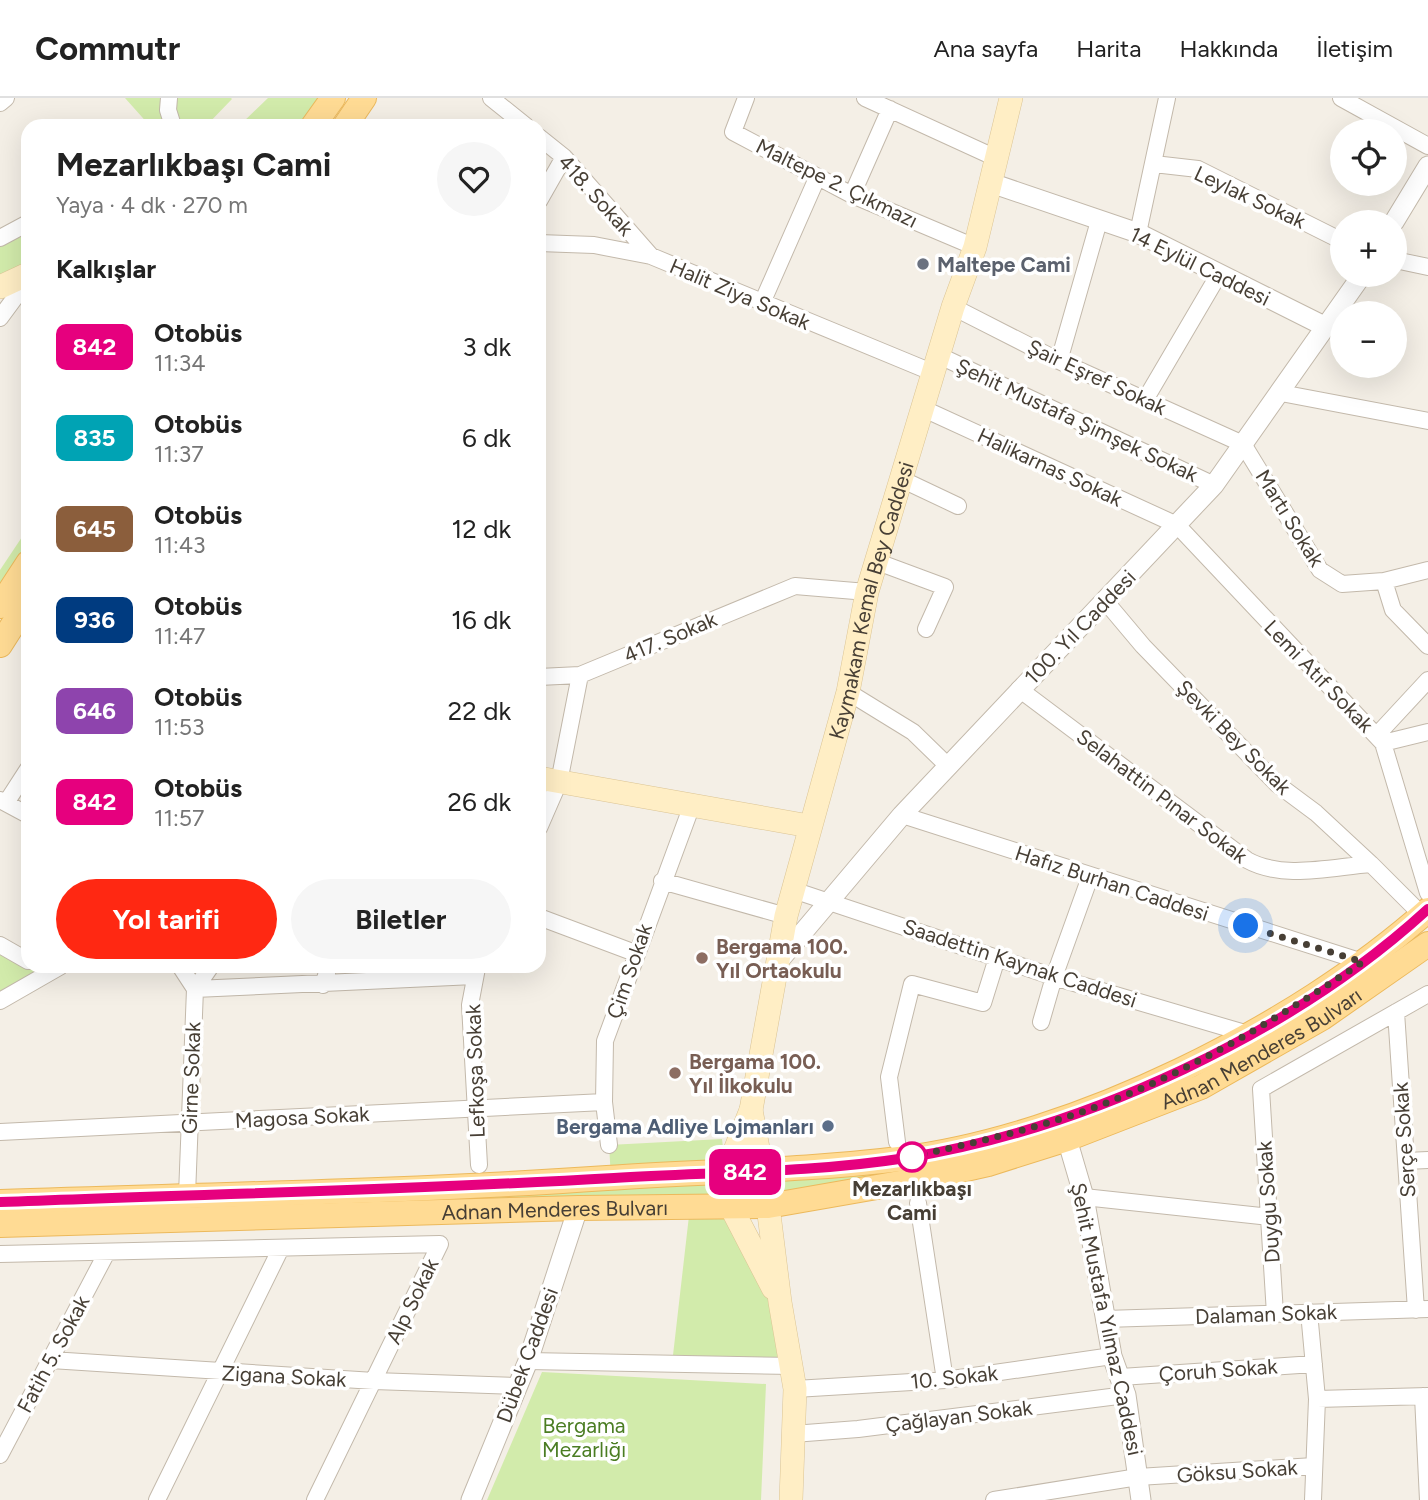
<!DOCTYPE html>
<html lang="tr">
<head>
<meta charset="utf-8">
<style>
  :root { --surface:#fff; --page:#f6f6f6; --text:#222; --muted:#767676; --line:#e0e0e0; --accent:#ff2812 }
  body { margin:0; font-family:Figtree,sans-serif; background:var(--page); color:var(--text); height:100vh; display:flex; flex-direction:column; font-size:26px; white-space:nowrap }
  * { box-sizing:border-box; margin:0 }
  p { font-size:23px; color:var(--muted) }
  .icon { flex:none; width:38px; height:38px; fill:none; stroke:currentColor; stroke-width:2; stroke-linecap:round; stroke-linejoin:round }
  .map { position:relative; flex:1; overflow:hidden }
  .panel { position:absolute; left:21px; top:21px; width:525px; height:854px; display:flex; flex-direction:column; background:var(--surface); border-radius:21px; box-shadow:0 7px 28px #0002 }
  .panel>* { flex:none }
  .badge { padding:0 14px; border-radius:10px; font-size:24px; line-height:46px }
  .tools { position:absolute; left:1330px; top:21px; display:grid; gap:14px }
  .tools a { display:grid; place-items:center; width:77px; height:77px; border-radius:50%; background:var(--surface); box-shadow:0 7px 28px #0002; font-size:35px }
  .you { position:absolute; width:35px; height:35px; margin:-18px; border:5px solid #fff; border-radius:50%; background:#1a73e8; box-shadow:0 0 0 10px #1a73e833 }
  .map>.badge { position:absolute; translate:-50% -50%; box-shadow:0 0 0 4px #fff }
  h2 { padding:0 35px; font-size:26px; line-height:63px }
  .round { display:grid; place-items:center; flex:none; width:74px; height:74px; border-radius:37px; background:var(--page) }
  .summary { display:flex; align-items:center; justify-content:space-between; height:119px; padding:0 35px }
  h1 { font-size:33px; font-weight:700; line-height:52px }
  .primary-button { display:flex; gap:14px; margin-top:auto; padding:14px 35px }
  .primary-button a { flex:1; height:80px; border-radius:42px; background:var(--accent); color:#fff; font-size:28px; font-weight:700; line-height:80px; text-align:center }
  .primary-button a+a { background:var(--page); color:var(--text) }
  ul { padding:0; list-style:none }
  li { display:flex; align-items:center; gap:21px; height:91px; padding:0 35px }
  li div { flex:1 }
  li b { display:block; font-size:26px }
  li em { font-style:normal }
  li .badge { min-width:77px; font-weight:700; text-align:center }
  header { display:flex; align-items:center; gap:42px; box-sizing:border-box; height:98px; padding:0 35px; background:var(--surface); border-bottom:2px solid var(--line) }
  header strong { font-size:33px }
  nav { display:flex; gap:38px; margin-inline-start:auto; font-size:24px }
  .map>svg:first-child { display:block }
</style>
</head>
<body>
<header>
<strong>Commutr</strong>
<nav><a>Ana sayfa</a><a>Harita</a><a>Hakkında</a><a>İletişim</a></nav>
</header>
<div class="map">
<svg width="1428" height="1402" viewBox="0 0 1428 1402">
  <rect width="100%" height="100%" fill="#f4efe6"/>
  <!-- green -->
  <path fill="#d2ebab" d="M125,0h106l1,1 -26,27h-56z
    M268,0h65l-31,28h-63z
    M28,125v51l-28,13v-49z
    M28,430v35l-28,43v-36z
    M0,847l28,21h9l12,7 -49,28z
    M722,1041l4,34 -115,5 -2,-33z
    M919,1067l2,8 -139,22 -1,-16z
    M716,1082l1,15 -322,9 -3,-8z
    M690,1109h41l49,95 13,64 -121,-2z
    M542,1274l224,12 -5,116h-274z"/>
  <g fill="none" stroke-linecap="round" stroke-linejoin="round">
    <!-- minor casing -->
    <g stroke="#c3b9ab" stroke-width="18">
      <path id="minor" d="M169,0l-1,12 5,16
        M491,0l35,28
        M746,0l-13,34 119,63 123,52
        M865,0l131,60
        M1341,0l87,48
        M0,5l6,-5
        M539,39l25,20 87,99
        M1154,66l44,5 144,72
        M852,97l38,-86
        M539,103l25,-44
        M1138,135l29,-135
        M0,140l28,-15
        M539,145l55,2 57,11 283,117
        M1395,162l33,7
        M762,205l55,-125
        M953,209l106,54 184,83 77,126 22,14 42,-3 44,-11
        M0,220l28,-38
        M940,258l274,129
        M1059,263l40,-140
        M1281,295l147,28
        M1145,302l74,-126
        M924,311l253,116 206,218 45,150
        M901,381l57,27
        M875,463l70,26 -19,42
        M1384,483l9,29 35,36
        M1106,504l37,44 134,138 39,29 55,51
        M539,579l41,-2
        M1019,591l228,171c36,20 84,7 124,4l51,51
        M848,594l65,40 36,35
        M1377,637l51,-55
        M1383,645l45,-11
        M0,702l28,15
        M6,705l22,-34
        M902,717l461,147
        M539,730l20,-46 21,-107 215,-89 72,6
        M662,783l124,35
        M793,792l261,87 194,57
        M539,819l96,36
        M0,847l28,16
        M180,868l15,23 -8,206
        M477,870l-7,37 9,160
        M323,887l6,-19
        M195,891l279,-13
        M195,891l16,-23
        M0,903l61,-35
        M1396,914l20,298
        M1041,924l13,-45 36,-100
        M0,1034l604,-30
        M897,1044l-8,-65 23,-93 71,19 14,-45
        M609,1047l-5,-43 1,-61 87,-236
        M1406,1063l22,-1
        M1084,1099l186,20
        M918,1105l27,177
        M0,1156l440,-10 -125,256
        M1309,1214l8,87 -4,101
        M1275,1216l-14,-225 167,-95
        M1105,1221l323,-10
        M51,1262l323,21 144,5
        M528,1263l265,5
        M1121,1279l193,-13
        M795,1291l150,-9 167,-24
        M1423,1298l5,104
        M1317,1301l111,-3
        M793,1336l65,-5 268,-34
        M0,1357l106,-201
        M157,1402l124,-252
        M994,1402l144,-23 176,-11"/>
    </g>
    <!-- tertiary casing -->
    <g stroke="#c3b9ab" stroke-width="21">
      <path id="tertiary" d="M991,85l147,50 188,94
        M1394,124l34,-56
        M777,865l125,-148 312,-330 148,-210
        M1067,1041l17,58 28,159 14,39 15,105
        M471,1402l57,-139 50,-153"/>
    </g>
    <!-- secondary casing -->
    <g stroke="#dbc494" stroke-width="24">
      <g id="secondary">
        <path d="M0,189l28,-13"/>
        <path d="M539,680l270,48"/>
        <path d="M751,1012l11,60"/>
        <path id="s1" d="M726,1075l25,-63 35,-194 62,-224 19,-100 86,-285 22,-60 36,-149"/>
        <path d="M768,1108l12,96 15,87 -4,111"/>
        <path d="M731,1109l42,81"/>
      </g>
    </g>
    <!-- primary casing -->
    <g stroke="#ecb95c" stroke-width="26">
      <g id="primary">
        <path d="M313,28l20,-28"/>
        <path d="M345,28l19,-28"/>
        <path d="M0,508l28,-43"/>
        <path d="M0,547l28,-44"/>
        <path d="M0,1104c202,-7 405,-10 607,-24 97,-7 195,-7 292,-19 175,-21 398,-132 529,-249"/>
        <path id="s2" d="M0,1127l578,-17 190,-2 149,-26 71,-16 79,-25 134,-52 121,-69 106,-74"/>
      </g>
    </g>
    <!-- minor -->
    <use href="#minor" stroke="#fff" stroke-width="16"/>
    <!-- tertiary -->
    <use href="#tertiary" stroke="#fff" stroke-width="19"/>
    <!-- secondary -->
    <use href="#secondary" stroke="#ffeec5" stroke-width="23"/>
    <!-- primary -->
    <use href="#primary" stroke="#ffdb94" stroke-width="24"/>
  </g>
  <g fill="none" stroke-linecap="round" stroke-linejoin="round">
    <!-- line casing -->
    <g stroke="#fff" stroke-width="16">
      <path id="line" d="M0,1104c205,-8 410,-12 614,-24 97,-6 196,-5 292,-20 180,-29 387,-125 522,-249"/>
    </g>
    <!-- line -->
    <use href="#line" stroke="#e6007e" stroke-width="10"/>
    <!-- walk -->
    <path stroke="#473f35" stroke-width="7" stroke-dasharray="0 12.6" d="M912,1059c69,-16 142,-32 209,-60 86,-35 164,-84 242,-135l-117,-36"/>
  </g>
  <!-- markers -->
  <circle fill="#6b7280" stroke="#fff" stroke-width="2.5" cx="923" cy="166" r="7"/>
  <g fill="#8d6e63" stroke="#fff" stroke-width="2.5">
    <circle cx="702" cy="860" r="7"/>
    <circle cx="675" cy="975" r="7"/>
  </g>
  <circle fill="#5c6f8a" stroke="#fff" stroke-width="2.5" cx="828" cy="1028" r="7"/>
  <circle fill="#fff" stroke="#e6007e" stroke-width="3.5" cx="912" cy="1059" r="14"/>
  <g text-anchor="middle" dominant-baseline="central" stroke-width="7" stroke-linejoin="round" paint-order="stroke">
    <!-- street labels -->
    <g font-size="21" fill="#473f35" stroke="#fff">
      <text transform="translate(837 85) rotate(26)">Maltepe 2. Çıkmazı</text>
      <text transform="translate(596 97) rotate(48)">418. Sokak</text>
      <text transform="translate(1250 99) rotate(25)">Leylak Sokak</text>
      <text transform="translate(1200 168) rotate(26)">14 Eylül Caddesi</text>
      <text transform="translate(740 196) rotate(23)">Halit Ziya Sokak</text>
      <text transform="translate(1097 279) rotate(25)">Şair Eşref Sokak</text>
      <text transform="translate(1077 322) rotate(25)">Şehit Mustafa Şimşek Sokak</text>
      <text transform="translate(1050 369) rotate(25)">Halikarnas Sokak</text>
      <text transform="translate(1290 420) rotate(58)">Martı Sokak</text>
      <text stroke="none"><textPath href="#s1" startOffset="592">Kaymakam Kemal Bey Caddesi</textPath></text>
      <text transform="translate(1080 529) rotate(-46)">100. Yıl Caddesi</text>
      <text transform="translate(670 539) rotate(-23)">417. Sokak</text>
      <text transform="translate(1319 578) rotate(46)">Lemi Atıf Sokak</text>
      <text transform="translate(1234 639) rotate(45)">Şevki Bey Sokak</text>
      <text transform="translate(1162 698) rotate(37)">Selahattin Pınar Sokak</text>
      <text transform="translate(1112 785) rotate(18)">Hafız Burhan Caddesi</text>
      <text transform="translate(1020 865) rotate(18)">Saadettin Kaynak Caddesi</text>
      <text transform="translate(629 873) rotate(-71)">Çim Sokak</text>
      <text stroke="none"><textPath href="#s2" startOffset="1290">Adnan Menderes Bulvarı</textPath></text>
      <text transform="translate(475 973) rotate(-92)">Lefkoşa Sokak</text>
      <text transform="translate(191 980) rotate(-88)">Girne Sokak</text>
      <text transform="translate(302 1019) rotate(-3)">Magosa Sokak</text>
      <text transform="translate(1404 1042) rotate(-94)">Serçe Sokak</text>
      <text transform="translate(1268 1104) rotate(-94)">Duygu Sokak</text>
      <text stroke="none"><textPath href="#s2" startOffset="555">Adnan Menderes Bulvarı</textPath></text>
      <text transform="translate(412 1203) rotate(-64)">Alp Sokak</text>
      <text transform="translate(1266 1216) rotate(-2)">Dalaman Sokak</text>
      <text transform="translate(1107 1221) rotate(78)">Şehit Mustafa Yılmaz Caddesi</text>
      <text transform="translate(53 1256) rotate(-62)">Fatih 5. Sokak</text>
      <text transform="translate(527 1257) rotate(-70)">Dübek Caddesi</text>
      <text transform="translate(1218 1272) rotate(-4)">Çoruh Sokak</text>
      <text transform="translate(284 1278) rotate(3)">Zigana Sokak</text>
      <text transform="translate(954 1279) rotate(-6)">10. Sokak</text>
      <text transform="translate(959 1318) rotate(-7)">Çağlayan Sokak</text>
      <text transform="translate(1237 1373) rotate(-4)">Göksu Sokak</text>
    </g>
    <!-- worship labels -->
    <g font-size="21" font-weight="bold" fill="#5b616d" stroke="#fff" text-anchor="start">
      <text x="937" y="166">Maltepe Cami</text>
    </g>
    <!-- education labels -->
    <g font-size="21" font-weight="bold" fill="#785e54" stroke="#fff" text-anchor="start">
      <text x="716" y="848">Bergama 100.<tspan x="716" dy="24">Yıl Ortaokulu</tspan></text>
      <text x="689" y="963">Bergama 100.<tspan x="689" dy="24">Yıl İlkokulu</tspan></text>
    </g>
    <!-- service labels -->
    <g font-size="21" font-weight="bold" fill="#4e5e75" stroke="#fff" text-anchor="end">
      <text x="814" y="1028">Bergama Adliye Lojmanları</text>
    </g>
    <!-- stop labels -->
    <g font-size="21" font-weight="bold" fill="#473f35" stroke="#fff">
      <text x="912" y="1090">Mezarlıkbaşı<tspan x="912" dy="24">Cami</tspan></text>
    </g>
    <!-- park labels -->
    <g font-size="21" fill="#4b7d23" stroke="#fff">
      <text x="584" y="1327">Bergama<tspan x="584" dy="24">Mezarlığı</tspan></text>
    </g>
  </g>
</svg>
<div class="tools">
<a><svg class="icon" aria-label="locate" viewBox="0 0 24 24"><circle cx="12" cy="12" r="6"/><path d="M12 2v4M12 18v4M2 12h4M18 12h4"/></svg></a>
<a>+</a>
<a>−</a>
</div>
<div class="you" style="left:1246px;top:828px"></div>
<b class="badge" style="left:745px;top:1074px;background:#e6007e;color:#fff">842</b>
<section class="panel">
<div class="summary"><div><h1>Mezarlıkbaşı Cami</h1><p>Yaya · 4 dk · 270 m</p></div><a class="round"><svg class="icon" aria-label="heart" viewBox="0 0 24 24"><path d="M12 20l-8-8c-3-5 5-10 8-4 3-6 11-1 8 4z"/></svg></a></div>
<h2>Kalkışlar</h2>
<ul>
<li><span class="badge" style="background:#e6007e;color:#fff">842</span><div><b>Otobüs</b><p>11:34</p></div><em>3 dk</em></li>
<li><span class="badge" style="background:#00a3b4;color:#fff">835</span><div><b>Otobüs</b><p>11:37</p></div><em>6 dk</em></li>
<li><span class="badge" style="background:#8b5e3c;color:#fff">645</span><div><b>Otobüs</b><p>11:43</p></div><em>12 dk</em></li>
<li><span class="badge" style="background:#003b80;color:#fff">936</span><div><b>Otobüs</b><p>11:47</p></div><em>16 dk</em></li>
<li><span class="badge" style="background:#8e44ad;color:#fff">646</span><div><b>Otobüs</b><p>11:53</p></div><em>22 dk</em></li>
<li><span class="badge" style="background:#e6007e;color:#fff">842</span><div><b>Otobüs</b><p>11:57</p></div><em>26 dk</em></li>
</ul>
<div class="primary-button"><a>Yol tarifi</a><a>Biletler</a></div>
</section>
</div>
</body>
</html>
